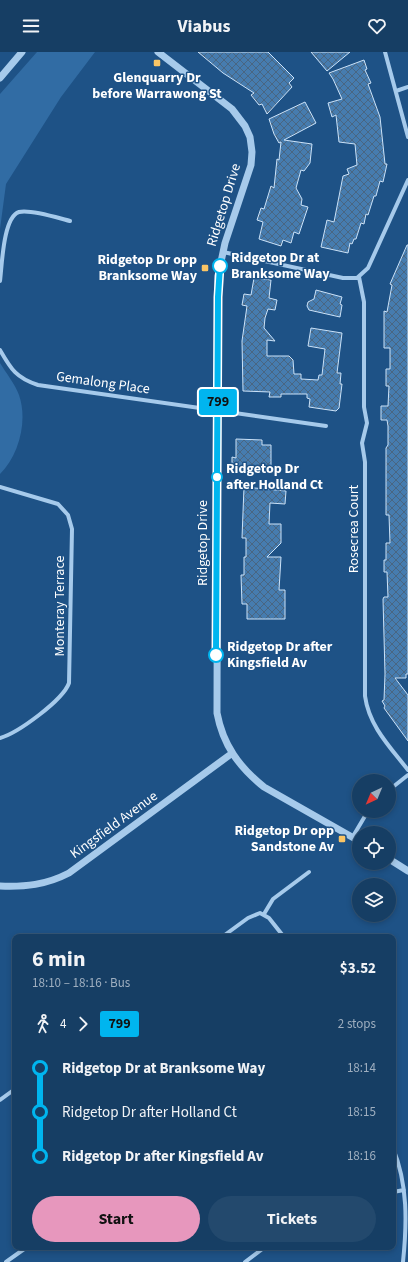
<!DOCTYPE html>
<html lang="en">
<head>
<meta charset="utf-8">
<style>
  :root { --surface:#163e64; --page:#23496d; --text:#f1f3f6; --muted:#9eaebf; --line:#355778; --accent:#e797bd }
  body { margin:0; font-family:"Source Sans 3",sans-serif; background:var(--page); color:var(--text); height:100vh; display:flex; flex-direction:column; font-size:15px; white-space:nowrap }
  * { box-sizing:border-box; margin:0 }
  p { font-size:13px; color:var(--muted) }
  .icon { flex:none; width:22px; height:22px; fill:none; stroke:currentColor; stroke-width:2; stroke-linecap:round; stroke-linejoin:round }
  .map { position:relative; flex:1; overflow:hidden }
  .side { position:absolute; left:12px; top:882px; width:384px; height:316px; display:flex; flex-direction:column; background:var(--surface); border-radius:8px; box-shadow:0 2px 6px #0003,0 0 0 1px var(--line) }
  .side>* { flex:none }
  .badge { padding:0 8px; border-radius:3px; font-size:14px; line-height:26px }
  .needle { width:26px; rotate:224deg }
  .controls { position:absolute; left:352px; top:722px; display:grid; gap:8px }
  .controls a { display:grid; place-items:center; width:44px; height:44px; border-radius:50%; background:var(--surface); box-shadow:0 2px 6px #0003,0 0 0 1px var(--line); font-size:20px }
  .map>.badge { position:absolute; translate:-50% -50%; box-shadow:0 0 0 2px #fff }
  .legs { display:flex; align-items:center; gap:6px; height:44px; padding:0 20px; font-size:13px }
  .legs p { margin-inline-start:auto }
  .head { display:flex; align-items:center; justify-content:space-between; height:68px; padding:0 20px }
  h1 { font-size:22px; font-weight:700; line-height:30px }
  .primary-button { display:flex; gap:8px; margin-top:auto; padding:8px 20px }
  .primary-button a { flex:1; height:46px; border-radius:24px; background:var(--accent); color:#111; font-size:16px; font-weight:700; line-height:46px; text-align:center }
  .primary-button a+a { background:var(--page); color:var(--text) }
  ul { padding:0 20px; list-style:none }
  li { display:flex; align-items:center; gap:14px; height:44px; font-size:15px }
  li i { display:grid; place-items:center; width:6px; height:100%; margin:0 5px; background:currentColor }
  li i::after { content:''; width:10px; height:10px; margin:-5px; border:3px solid; border-radius:50%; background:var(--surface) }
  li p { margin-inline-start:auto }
  li:first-child i { background:linear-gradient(#0000 50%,currentColor 0) }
  li:last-child i { background:linear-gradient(currentColor 50%,#0000 0) }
  header { display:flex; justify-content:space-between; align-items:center; height:52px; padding:0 20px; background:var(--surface); font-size:18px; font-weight:700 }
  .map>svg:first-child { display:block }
</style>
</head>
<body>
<header><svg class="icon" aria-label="menu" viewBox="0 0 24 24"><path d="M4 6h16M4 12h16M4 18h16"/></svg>Viabus<svg class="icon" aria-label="heart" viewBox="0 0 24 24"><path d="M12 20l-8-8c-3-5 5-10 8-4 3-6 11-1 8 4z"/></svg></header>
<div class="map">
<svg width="408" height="1210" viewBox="0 0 408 1210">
  <defs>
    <pattern id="building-cross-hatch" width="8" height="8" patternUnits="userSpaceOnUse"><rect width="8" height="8" fill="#467caf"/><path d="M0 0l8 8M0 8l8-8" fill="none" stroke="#496682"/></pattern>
  </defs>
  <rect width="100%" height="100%" fill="#1e5286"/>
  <!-- green -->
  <path fill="#316ca4" d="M37,0h58l-34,45 -55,87 -6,45v-135z
    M0,311c6,10 15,21 19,32 9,26 0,60 -19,79z"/>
  <!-- building -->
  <path fill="url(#building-cross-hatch)" stroke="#cbe2f8" d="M198,0h70l26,26 -5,5 3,4 -25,27 -5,-10 -3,1 -8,-10 3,-2 -31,-20z
    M311,0h39l-23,19z
    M364,8l3,9 -2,1 6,13 -3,1 12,33 5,47h2l-4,18 -3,-1 -4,15h-2l-6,19 -2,-1 -2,10 -3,-1 -5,16h-2l-2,5 -2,-1 -2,10 -27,-6 6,-27 7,2 9,-46 6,-2 -2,-5 10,-4 -2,-21 -16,-2 -3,-27 -4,2 -4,-14 14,-4 -9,-20 -4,-6z
    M305,50l11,21 -32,17 28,4 -2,19 -6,8 -3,-1 -5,18 6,11 -1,6 7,2 -9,27 -5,-2 -3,11 -8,-3 -2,6 -22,-7 4,-17 -6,-2 4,-12 3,1 7,-23 3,2 3,-29 2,1 2,-18 -2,1 -5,-9 -5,-15z
    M407,193h1v429h-2v4h-11l13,17v46l-24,-33 1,-2 -3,-5 2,-1 1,-26 -2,-75 1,-2h4l-1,-25h-3v-12h2v-17h4l-1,-28h-3v-67l2,-3v-19l-1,-6h-6v-14h7l1,-20h-3v-17h4v-21h-6v-37l3,1 5,-27 -2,-1z
    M254,226l17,2 -2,18 8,2 -2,10 -7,-1 -3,9 -1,10 11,13 -8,-1v16h22l4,4 1,14h7v5l17,1 1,-5h3l3,-26 -17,-3 3,-18 31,5 -5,40h4l-1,11h2l-3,24 -3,3 -27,-4 1,-8 -3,-1v-4h-26v3h-12l1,-5 -27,-1 -1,-50 5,-35 -5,-1 2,-11 7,1z
    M316,238l26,7 -2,7 2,1 -2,12 -31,-7 -2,-4 1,-4 6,-3z
    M236,387l26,1v5h9v22l-39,1v-11l4,1z
    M244,435l42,4 -1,13 -15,-1 -1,21h12v19l-14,14h14l-2,33h6v29h-38v-15h-5l-1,-29h3v-18h2v-19h-4z"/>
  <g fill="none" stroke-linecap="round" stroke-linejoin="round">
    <!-- minor -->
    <path stroke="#a6caeb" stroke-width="4" d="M385,0l23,85
      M396,39l12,-4
      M223,200l120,26h14l11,-10 40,-88
      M359,225l5,25v105l3,16 -5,20 3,19v234c4,30 25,51 43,74
      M0,229c2,-15 3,-64 19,-69 12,-3 39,6 51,9
      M0,298c11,19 16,28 38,35l288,41
      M0,435l58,17 10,11 4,14 -3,154c-6,17 -51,50 -69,55
      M389,738l19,-15
      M352,786l16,-27
      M264,862l9,-15 36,-27
      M222,885l26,-19 12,-5 9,5 15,19
      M0,1048l15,-11
      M393,1096c15,37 14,75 10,114
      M393,1140l11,-2
      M6,1210l21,-15
      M245,1210l20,-15"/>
    <!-- tertiary -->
    <path stroke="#a6caeb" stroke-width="7" d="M158,0l74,57 13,17 5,11 2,15 -1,13 -26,78 -7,33 -1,437c6,32 22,54 47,74l95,54
      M0,26l22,-26
      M389,807l19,12
      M0,834c25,1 46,-1 69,-13l162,-119"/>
  </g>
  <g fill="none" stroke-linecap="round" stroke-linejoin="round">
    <!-- line-1 casing -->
    <g stroke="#fff" stroke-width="9">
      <path id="line-1" d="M216,603l2,-358 2,-31"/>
    </g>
    <!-- line-1 -->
    <use href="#line-1" stroke="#00b5ef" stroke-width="6"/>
  </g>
  <!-- markers -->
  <g fill="#fac565" stroke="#1e5286" stroke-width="1.5">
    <rect x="153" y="7" width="8" height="8" rx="2"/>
    <rect x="201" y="212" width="8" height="8" rx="2"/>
    <rect x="338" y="783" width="8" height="8" rx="2"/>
  </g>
  <g fill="#fff" stroke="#00b5ef" stroke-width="2">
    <circle cx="220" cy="214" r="7"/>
    <circle cx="217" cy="425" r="5"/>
    <circle cx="216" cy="603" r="7"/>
  </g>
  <g text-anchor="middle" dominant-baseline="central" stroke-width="3" stroke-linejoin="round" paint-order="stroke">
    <!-- poi labels -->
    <g font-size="14" font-weight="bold" fill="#fff" stroke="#1e5286" text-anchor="end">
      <text x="157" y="26" text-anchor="middle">Glenquarry Dr<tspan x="157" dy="16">before Warrawong St</tspan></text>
      <text x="197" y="208">Ridgetop Dr opp<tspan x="197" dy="16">Branksome Way</tspan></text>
      <text x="334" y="779">Ridgetop Dr opp<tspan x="334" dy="16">Sandstone Av</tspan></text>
    </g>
    <!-- street labels -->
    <g font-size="14" fill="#fff" stroke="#1e5286">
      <text transform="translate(224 153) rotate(-73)">Ridgetop Drive</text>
      <text transform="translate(103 331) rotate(8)">Gemalong Place</text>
      <text transform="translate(354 477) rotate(-90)">Rosecrea Court</text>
      <text transform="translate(203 491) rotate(-90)">Ridgetop Drive</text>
      <text transform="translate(60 554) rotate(-90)">Monteray Terrace</text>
      <text transform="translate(114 773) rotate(-36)">Kingsfield Avenue</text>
    </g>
    <!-- stop labels -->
    <g font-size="14" font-weight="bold" fill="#fff" stroke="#1e5286" text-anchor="start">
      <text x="231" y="206">Ridgetop Dr at<tspan x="231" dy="16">Branksome Way</tspan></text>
      <text x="226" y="417">Ridgetop Dr<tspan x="226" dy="16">after Holland Ct</tspan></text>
      <text x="227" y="595">Ridgetop Dr after<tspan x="227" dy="16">Kingsfield Av</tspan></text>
    </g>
  </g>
</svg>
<div class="controls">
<a><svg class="needle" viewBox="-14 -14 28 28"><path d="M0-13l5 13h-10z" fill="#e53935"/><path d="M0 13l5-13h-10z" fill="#9eaebf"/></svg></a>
<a><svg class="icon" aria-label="locate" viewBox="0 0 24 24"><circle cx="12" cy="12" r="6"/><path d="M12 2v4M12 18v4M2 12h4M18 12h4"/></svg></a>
<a><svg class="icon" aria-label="layers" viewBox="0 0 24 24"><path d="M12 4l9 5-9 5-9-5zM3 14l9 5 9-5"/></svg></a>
</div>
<b class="badge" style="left:218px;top:350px;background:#00b5ef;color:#111">799</b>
<section class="side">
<div class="head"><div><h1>6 min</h1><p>18:10 – 18:16 · Bus</p></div><b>$3.52</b></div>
<div class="legs"><svg class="icon" aria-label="walk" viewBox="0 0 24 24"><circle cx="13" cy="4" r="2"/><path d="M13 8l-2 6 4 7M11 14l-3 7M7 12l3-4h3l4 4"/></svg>4<svg class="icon" aria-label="forward" viewBox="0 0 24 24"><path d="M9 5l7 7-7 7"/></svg><b class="badge" style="background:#00b5ef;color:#111">799</b><p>2 stops</p></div>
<ul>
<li><i style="color:#00b5ef"></i><b>Ridgetop Dr at Branksome Way</b><p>18:14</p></li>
<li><i style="color:#00b5ef"></i><span>Ridgetop Dr after Holland Ct</span><p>18:15</p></li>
<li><i style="color:#00b5ef"></i><b>Ridgetop Dr after Kingsfield Av</b><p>18:16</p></li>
</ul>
<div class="primary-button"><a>Start</a><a>Tickets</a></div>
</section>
</div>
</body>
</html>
